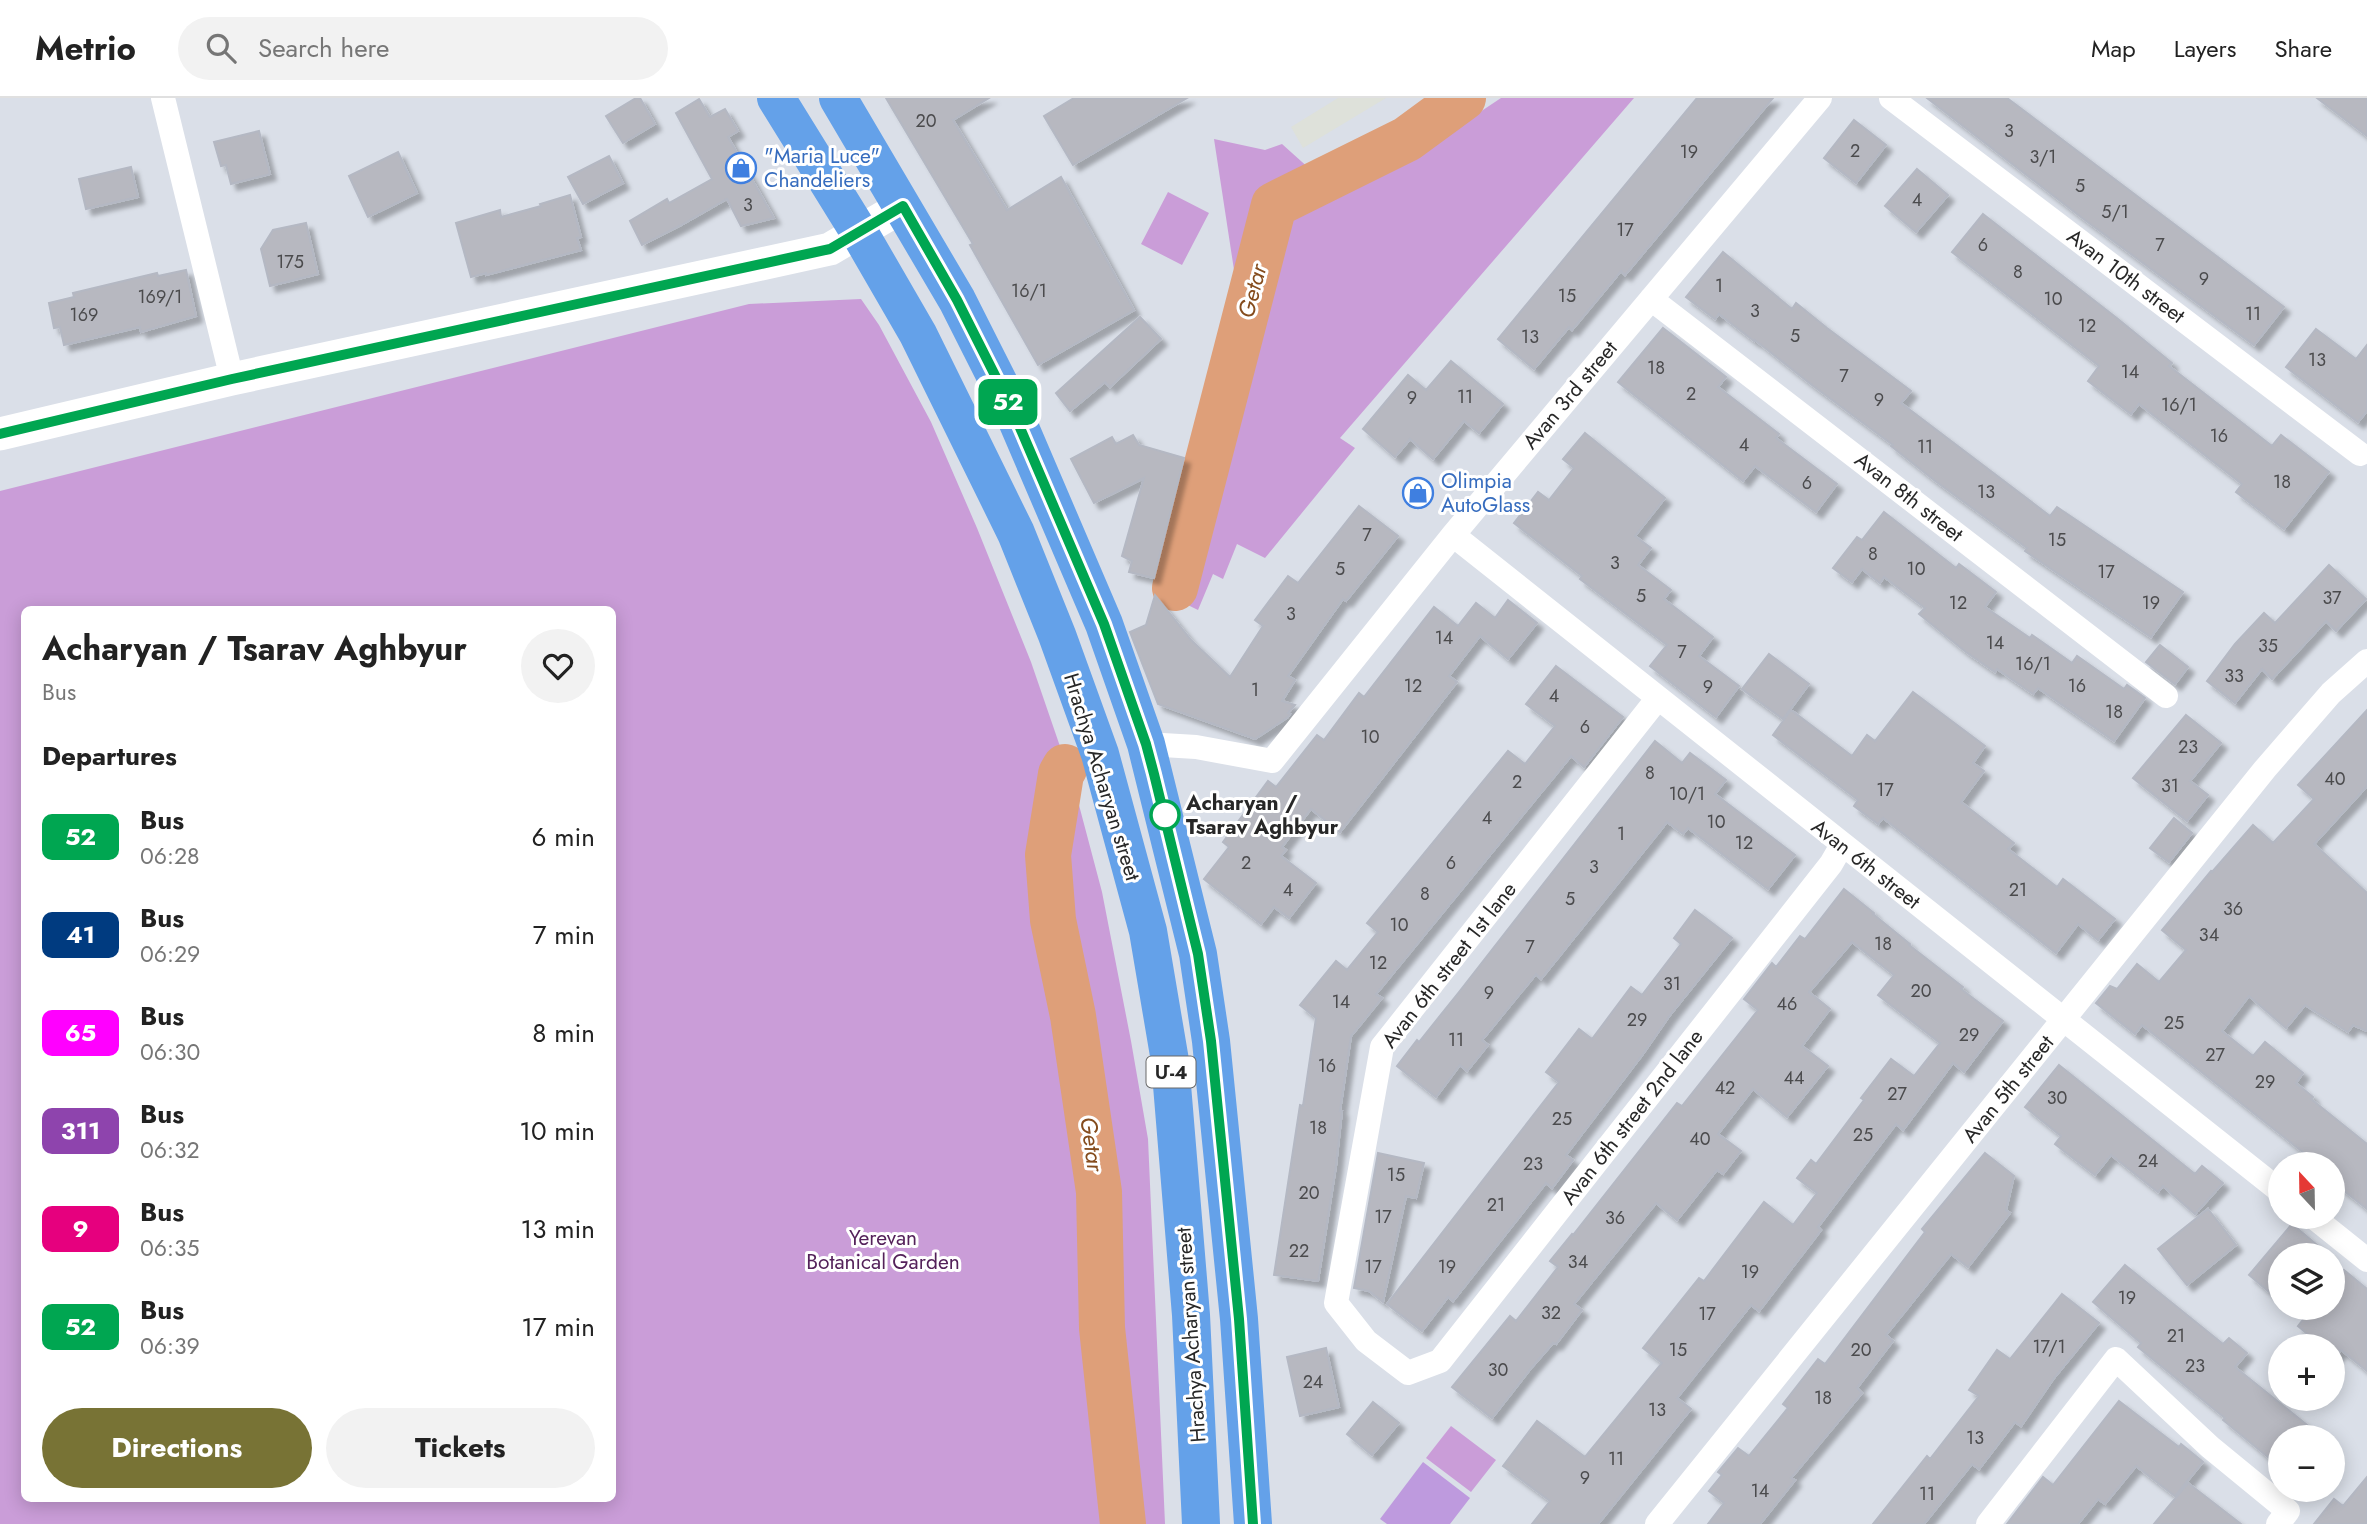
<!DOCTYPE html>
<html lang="en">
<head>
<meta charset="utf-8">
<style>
  :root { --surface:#fff; --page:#f2f2f2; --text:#222; --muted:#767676; --line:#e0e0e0; --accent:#787335 }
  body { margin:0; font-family:Jost,"Noto Sans Armenian",sans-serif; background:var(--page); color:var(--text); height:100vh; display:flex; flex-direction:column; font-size:26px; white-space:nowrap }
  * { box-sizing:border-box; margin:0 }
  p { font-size:23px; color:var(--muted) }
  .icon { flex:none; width:38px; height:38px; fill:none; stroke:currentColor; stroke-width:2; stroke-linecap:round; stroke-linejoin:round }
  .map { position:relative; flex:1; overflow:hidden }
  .panel { position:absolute; left:21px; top:508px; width:595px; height:896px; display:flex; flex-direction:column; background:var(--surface); border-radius:10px; box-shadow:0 4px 18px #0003 }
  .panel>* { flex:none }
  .badge { padding:0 14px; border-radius:10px; font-size:24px; line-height:46px }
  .needle { width:46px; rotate:338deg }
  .controls { position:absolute; left:2268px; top:1054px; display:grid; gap:14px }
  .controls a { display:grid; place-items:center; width:77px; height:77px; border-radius:50%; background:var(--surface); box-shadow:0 4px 18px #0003; font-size:35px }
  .map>.badge { position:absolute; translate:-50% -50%; box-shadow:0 0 0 4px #fff }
  h2 { padding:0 21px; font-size:26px; line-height:63px }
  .round { display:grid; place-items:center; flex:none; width:74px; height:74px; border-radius:37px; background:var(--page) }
  .head { display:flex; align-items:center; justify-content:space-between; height:119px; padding:0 21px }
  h1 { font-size:33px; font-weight:700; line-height:52px }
  .action { display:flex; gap:14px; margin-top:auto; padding:14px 21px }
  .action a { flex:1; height:80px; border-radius:42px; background:var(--accent); color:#fff; font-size:28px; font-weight:700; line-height:80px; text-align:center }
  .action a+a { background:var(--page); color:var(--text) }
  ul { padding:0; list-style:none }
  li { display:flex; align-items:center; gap:21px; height:98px; padding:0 21px }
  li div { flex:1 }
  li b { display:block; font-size:26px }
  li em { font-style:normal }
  li .badge { min-width:77px; font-weight:700; text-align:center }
  header { display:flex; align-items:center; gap:42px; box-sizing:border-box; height:98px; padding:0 35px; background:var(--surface); border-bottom:2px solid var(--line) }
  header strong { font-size:33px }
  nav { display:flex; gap:38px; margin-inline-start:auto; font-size:24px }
  .search { width:490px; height:63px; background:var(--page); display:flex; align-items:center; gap:18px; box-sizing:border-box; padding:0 24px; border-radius:38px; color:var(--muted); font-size:26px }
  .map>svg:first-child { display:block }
</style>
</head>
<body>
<header>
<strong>Metrio</strong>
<div class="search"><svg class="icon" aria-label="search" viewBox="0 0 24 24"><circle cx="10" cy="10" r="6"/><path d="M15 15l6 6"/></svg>Search here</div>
<nav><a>Map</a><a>Layers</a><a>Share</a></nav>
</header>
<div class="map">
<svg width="2367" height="1426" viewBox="0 0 2367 1426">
  <defs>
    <filter id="shadow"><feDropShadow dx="6" dy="6" stdDeviation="2" flood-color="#0004"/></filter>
  </defs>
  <rect width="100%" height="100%" fill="#dadfe8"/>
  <!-- industrial -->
  <path fill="#dee1da" d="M1338,0h48l-83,50 -12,-21z"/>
  <!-- green -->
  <path fill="#ca9dd8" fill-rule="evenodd" d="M1501,0h133l-294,340 15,10 -90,110 -28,-14 -14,35 -10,-5 -15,36 -39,-19 79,-295 -24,-157 51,11 17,-6 49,44c62,-22 116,-53 170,-90z
    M1168,94l41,21 -27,52 -41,-21z
    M861,201l18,26 52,97 46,106 54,134 44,128 27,102 29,149 17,98 17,385h-1165v-1033l749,-187zM612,511v889h-588v-889z
    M1451,1328l45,34 -25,32 -45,-34z"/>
  <!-- pitch -->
  <path fill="#be9ade" d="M1423,1364l47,36 -20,26h-63l-7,-5z"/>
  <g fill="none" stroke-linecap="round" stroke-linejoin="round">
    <!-- river -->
    <path stroke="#de9f79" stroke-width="46" d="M1175,490l99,-383 133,-66 56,-41
      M1065,669l-4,7 -13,81 5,65 20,96 26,176 3,136 21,196"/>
  </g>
  <!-- building -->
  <path fill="#b7b8c0" stroke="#b4b8c3" stroke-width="2" filter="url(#shadow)" d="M636,0h4l15,26 -32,19 -17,-27z
    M886,0h103l-36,22 54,90 54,-33 73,133 -96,55 -68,-120 3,-1z
    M1074,0h113l-114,67 -29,-49z
    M1697,0h76l-148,177 -4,-4 -49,59 -3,-3 -35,42 -36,-30z
    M1927,0h80l277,209 -30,38 -173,-128z
    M2317,0h50v38z
    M699,1l11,18 15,-8 13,22 -10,6 46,81 -33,8 -14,-27 -46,26 -39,20 -12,-24 37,-22 2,4 43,-24 -36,-66z
    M1854,22l32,25 -30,38 -32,-25z
    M259,33l11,43 -39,10 -5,-19 -5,1 -7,-24z
    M398,54l19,41 -49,24 -19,-41z
    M609,58l14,27 -40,21 -15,-27z
    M131,69l7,30 -52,12 -7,-30z
    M1917,71l31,26 -32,37 -31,-26z
    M570,97l11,42 -4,1 4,12 -95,25v-2l-15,4 -15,-54 44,-13 1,7 40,-11 -1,-2z
    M1983,116l135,105 54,44 -3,3 103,80 9,-11 48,37 -45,57 -48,-37 6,-8 -103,-80 -8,10 -43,-33 11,-15 -147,-114z
    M306,125l12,51 -48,12 -9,-37 12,-19z
    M1723,154l69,57 4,-6 31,25 84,63 -10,12 149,113 7,-9 126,85 -32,45 -126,-86 2,-3 -93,-68 -43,-34 2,-1 -81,-60 -57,-45 -1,1 -35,-27 -4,5 -29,-22z
    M186,172l10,46 -55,16 -1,-5 -76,18 -4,-18 -6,1 -5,-25 25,-6 -1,-4 84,-20 1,3z
    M1140,219l21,22 -51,48 -5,-5 -35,29 -14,-18z
    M1663,230l63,49 -8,10 61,47 -3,4 61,46 -21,28 -61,-46 -12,15 -125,-99z
    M2316,231l40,30 11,-14v66l-9,11 -72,-55z
    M1451,263l52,43 -24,29 -15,-12 -31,38 -23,-20 -15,18 -32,-28 45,-54 18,15z
    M1585,335l80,65 -30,38 16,12 -13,17 33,25 -7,9 49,38 -14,19 40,30 -23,31 -66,-51 17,-21 -87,-66 2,-3 -68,-53 24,-31 11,8 25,-32 -11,-9z
    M1133,337l6,10 45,13 -30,120 -25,-6 3,-11 -10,-5 22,-78 -50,25 -23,-44 41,-22 4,7z
    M1359,408l39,30 -52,65 -3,-2 -55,77 7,4 -13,21 13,4 -7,8 2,1 -2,3 -33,22 -97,-35 -28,-72 16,-7 9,-30 36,45 39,37 33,-51 -8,-6 33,-44 10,7z
    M1884,414l72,56 3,-4 37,28 -11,15 45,31 2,-3 40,28 5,-7 47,33 3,-4 18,13 -31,43 -76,-53 -5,6 -36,-25 -2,3 -29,-20 -47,-38 6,-6 -41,-31 -4,6 -18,-14 -10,13 -19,-14 24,-31 5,3z
    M2329,467l37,34 -30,32 -10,-10 -54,58 -10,-10 -27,34 -28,-22 28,-37 29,-31 11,10z
    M1508,502l29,23 -29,36 -28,-23 -31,40 8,6 -117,150 -29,-23 -29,38 4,3 -5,6 35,27 -27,35 -15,-11 -13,17 -57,-45 25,-32 -6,-5 45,-61 8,6 41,-52 7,5 35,-47 5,4 70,-90 24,19 18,-23 19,15z
    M2160,547l28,22 -13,17 -29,-22z
    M1769,556l40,30 -26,35 -41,-30z
    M1556,568l67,51 -39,50 -13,-11 -195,238 6,4 -31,38 -11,75h2l-6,55 -18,115 -44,-6 26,-170 3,1 13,-88 -16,-13 36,-44 11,9 31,-38 -11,-9 141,-172 17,13 30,-38 -29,-22z
    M1913,594l72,54 -12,17 11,8 -23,31 53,41 -6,6 49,38 6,-8 52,40 -17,21 -20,-16 -22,29 -173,-135 -5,6 -24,-18 4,-6 -85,-65 18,-25 61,46 15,-21 8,6z
    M2367,612v76l-53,58 53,49v138l-14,-6 -5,7 -43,-27 -19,23 -37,-32 -27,35 31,25 12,-14 38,31 -7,10 17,14 -2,2 56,45v65l-34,-27v-18h-15l-176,-139 -7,9 -39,-31 14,-17 7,3 20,-25 22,18 27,-32 -24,-20 49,-59 1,1 41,-47 20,18 41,-44 -16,-14z
    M2186,617l35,28 -31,38 18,14 -21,26 -54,-43z
    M1655,643l27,22 8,-10 36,27 -11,14 80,61 -27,34 -80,-61 -5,6 -16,-12 -126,157 -5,-5 -54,66 6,5 -21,26 -7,-6 -24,32 -39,-31 20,-26 2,2 40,-50z
    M2174,720l18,15 -23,29 -19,-14z
    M1844,791l30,24 -1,1 37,30 -1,1 54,42 -2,2 42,32 -39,51 -11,-9 -50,67 -7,-6 -78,103 3,3 -62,81 -8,-6 -74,93 14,11 -93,115h-66l18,-23 -47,-35 34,-45 48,36 77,-94 -19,-15 56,-70 5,3 60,-79 29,23 24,-32 -20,-15 14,-18 5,4 48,-64 -3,-2 30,-39 23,17 26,-33 -62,-48 16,-20 -42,-33 -43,50 21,17 -28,37 26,20 -41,51 -34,-28 -35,45 23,17 -18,23 -6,-4 -40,50 -21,-17 -82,101 8,6 -26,34 -3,-1 -21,24 -40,51 -40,-31 58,-71 6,5 42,-54 -8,-6 22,-27 1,1 104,-132 5,3 76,-96 -14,-11 28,-36 4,4 24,-31 5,3z
    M1695,812l37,28 -62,77 -27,39 -77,101 7,5 -21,28 -6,-5 -93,118 -5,-4 -26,34 -35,-27 172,-222 -13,-10 33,-43 13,10 39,-52 11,8 39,-51 -7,-6z
    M2059,967l136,109 7,-8 21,17 -28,31 -32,-28 -5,6 -47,-37 -16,20 -40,-31 6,-8 -36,-29z
    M1378,1055l46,10 -8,35 -10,-2 -23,106 -14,-11 -15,-3z
    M1985,1055l29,23 -8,34 4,3 -42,54 -17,-13 -37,46 -28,35 7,6 -36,47 5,5 -71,85 4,2 -35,44h-52l16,-21 -15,-12 13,-16 -4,-3 20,-24 11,8 39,-48 -5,-4 35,-45 7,5 100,-132 -3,-3z
    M2208,1111l28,36 -49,40 -29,-36z
    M2292,1126l37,31h-49v46l-31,-26z
    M2125,1167l98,79 6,-6 18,15 -12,14 87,70h-42v30l-57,-47 2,-2 -87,-71 3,-4 -48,-41z
    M2344,1172l23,19v82l-26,-21 -6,7 -2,-2v-9h-11l-24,-20 15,-19h20v-24z
    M2062,1196l37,29 -45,55 -33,48 -6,-4 -36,47 -7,-5 -48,60h-51l54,-68 3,3 49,-63 -10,-6 28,-40 13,9z
    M1326,1250l13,59 -39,9 -13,-59z
    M2119,1303l60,46 2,-3 22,18 -28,34 -39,-30 -31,38 -7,-5 -20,25h-71l36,-47 10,8z
    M1373,1304l26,21 -27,32 -25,-21z
    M2367,1379v47h-53l20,-25 9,7z
    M2188,1385l53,41h-87z"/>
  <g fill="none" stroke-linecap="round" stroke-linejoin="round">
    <!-- street -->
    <path stroke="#fff" stroke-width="24" d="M163,0l69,281
      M1891,0l469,356
      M1651,201l515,397
      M1453,437l827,656
      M1658,600l-276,349 -46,256 30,38 42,32 32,-12 391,-497 11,-19
      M1146,646l50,3 76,14 181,-226 367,-437
      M2312,1118l55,44
      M1657,1426l608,-755 66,-76 36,-32
      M1988,1426l128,-165 94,88 78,64 -10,13"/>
    <!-- secondary -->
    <path stroke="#fff" stroke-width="33" d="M0,336l232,-55 598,-130 73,-43"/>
    <!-- highway -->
    <path stroke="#64a1e9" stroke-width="38" d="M776,0l83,134 59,102 98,199 41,102 43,119 48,177 22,130 21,254 10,209
      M838,0l119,202 55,109 92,215 42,120 52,210 13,87 28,278 14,205"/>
  </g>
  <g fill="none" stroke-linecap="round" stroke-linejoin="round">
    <!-- line casing -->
    <g stroke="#fff" stroke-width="16">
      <path id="line" d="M0,336l232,-55 598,-130 73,-43 54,94 55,109 92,215 42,120 8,30 44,180 13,87 28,278 14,205"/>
    </g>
    <!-- line -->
    <use href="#line" stroke="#00a651" stroke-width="10"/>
  </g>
  <!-- icons -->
  <defs>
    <g id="shop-ring" transform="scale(1.575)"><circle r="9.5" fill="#fff" stroke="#3f7fe0" stroke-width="1.5"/><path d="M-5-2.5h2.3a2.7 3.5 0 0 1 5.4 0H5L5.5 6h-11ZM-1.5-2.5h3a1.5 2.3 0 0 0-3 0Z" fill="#3f7fe0"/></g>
  </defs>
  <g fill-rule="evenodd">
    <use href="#shop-ring" x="741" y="70"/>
    <use href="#shop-ring" x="1418" y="395"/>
  </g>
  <!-- markers -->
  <circle fill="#fff" stroke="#00a651" stroke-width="3.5" cx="1165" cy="717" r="14"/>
  <g text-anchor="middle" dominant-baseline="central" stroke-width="6" stroke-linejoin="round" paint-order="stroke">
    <!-- number labels -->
    <g font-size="18" fill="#4b4b4d">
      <text x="926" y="23">20</text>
      <text x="2009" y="33">3</text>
      <text x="1855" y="53">2</text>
      <text x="1689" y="54">19</text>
      <text x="2043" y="59">3/1</text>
      <text x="2080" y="88">5</text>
      <text x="1917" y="102">4</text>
      <text x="748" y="107">3</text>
      <text x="2115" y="114">5/1</text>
      <text x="1625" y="132">17</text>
      <text x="1983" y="147">6</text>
      <text x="2160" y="147">7</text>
      <text x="290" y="164">175</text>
      <text x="2018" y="174">8</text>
      <text x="2204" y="181">9</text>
      <text x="1719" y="188">1</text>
      <text x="1029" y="193">16/1</text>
      <text x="1567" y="198">15</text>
      <text x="160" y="199">169/1</text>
      <text x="2053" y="201">10</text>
      <text x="1755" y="213">3</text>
      <text x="2253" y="216">11</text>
      <text x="84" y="217">169</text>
      <text x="2087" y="228">12</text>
      <text x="1795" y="238">5</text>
      <text x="1530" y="239">13</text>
      <text x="2317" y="262">13</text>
      <text x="1656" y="270">18</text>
      <text x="2130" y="274">14</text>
      <text x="1844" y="278">7</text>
      <text x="1691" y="296">2</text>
      <text x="1465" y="299">11</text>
      <text x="1412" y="300">9</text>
      <text x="1879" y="302">9</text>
      <text x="2179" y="307">16/1</text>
      <text x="2219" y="338">16</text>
      <text x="1744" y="347">4</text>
      <text x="1925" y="349">11</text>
      <text x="2282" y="384">18</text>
      <text x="1807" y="385">6</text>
      <text x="1986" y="394">13</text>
      <text x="1367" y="437">7</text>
      <text x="2057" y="442">15</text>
      <text x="1873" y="456">8</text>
      <text x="1615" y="465">3</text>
      <text x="1340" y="471">5</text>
      <text x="1916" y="471">10</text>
      <text x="2106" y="474">17</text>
      <text x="1641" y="498">5</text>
      <text x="2332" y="500">37</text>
      <text x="1958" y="505">12</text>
      <text x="2151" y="505">19</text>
      <text x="1291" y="516">3</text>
      <text x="1444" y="540">14</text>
      <text x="1995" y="545">14</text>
      <text x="2268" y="548">35</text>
      <text x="1682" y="554">7</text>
      <text x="2033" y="566">16/1</text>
      <text x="2234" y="578">33</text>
      <text x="1413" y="588">12</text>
      <text x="2077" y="588">16</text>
      <text x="1708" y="589">9</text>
      <text x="1255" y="592">1</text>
      <text x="1554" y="598">4</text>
      <text x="2114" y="614">18</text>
      <text x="1585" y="629">6</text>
      <text x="1370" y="639">10</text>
      <text x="2188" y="649">23</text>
      <text x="1650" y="675">8</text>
      <text x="2335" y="681">40</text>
      <text x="1517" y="684">2</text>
      <text x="2170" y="688">31</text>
      <text x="1885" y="692">17</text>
      <text x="1687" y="696">10/1</text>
      <text x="1487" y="720">4</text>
      <text x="1716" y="724">10</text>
      <text x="1621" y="736">1</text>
      <text x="1744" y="745">12</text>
      <text x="1246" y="765">2</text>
      <text x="1451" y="765">6</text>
      <text x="1594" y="769">3</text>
      <text x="1288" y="792">4</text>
      <text x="2018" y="792">21</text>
      <text x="1425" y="796">8</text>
      <text x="1570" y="801">5</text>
      <text x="2233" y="811">36</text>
      <text x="1399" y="827">10</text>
      <text x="2209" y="837">34</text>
      <text x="1883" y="846">18</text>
      <text x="1530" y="849">7</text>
      <text x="1378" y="865">12</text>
      <text x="1672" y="886">31</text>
      <text x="1921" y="893">20</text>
      <text x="1489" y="895">9</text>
      <text x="1341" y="904">14</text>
      <text x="1787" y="906">46</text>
      <text x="1637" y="922">29</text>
      <text x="2174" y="925">25</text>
      <text x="1969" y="937">29</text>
      <text x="1456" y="942">11</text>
      <text x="2215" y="957">27</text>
      <text x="1327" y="968">16</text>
      <text x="1794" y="980">44</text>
      <text x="2265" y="984">29</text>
      <text x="1725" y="990">42</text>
      <text x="1897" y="996">27</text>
      <text x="2057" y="1000">30</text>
      <text x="1562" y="1021">25</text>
      <text x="1318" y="1030">18</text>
      <text x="1863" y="1037">25</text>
      <text x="1700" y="1041">40</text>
      <text x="2148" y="1063">24</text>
      <text x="1533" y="1066">23</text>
      <text x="1396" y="1077">15</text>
      <text x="1309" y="1095">20</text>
      <text x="1496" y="1107">21</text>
      <text x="1383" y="1119">17</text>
      <text x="1615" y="1120">36</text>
      <text x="1299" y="1153">22</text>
      <text x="1578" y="1164">34</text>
      <text x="1373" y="1169">17</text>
      <text x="1447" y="1169">19</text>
      <text x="1750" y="1174">19</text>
      <text x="2127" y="1200">19</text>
      <text x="1551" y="1215">32</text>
      <text x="1707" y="1216">17</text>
      <text x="2176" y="1238">21</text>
      <text x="2049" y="1249">17/1</text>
      <text x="1678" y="1252">15</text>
      <text x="1861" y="1252">20</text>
      <text x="2195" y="1268">23</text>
      <text x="1498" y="1272">30</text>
      <text x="1313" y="1284">24</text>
      <text x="1823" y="1300">18</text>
      <text x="1657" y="1312">13</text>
      <text x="1975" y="1340">13</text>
      <text x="1616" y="1361">11</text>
      <text x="1585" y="1380">9</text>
      <text x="1760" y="1393">14</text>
      <text x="1927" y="1396">11</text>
    </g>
    <!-- shield labels -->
    <rect fill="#fff" stroke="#686868" stroke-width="2" x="1146.5" y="958.5" width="49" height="31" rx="5"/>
    <g font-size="19" font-weight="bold" fill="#272727">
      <text x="1171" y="974">Մ-4</text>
    </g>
    <!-- shop labels -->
    <g font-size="21" fill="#366cbe" stroke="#fff" text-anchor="start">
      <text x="764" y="58">"Maria Luce"<tspan x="764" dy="24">Chandeliers</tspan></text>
      <text x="1441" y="383">Olimpia<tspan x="1441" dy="24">AutoGlass</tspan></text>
    </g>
    <!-- street labels -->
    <g font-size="21" fill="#272727" stroke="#fff">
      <text transform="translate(2126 178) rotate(37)">Avan 10th street</text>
      <text transform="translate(1570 297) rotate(-50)">Avan 3rd street</text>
      <text transform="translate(1909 399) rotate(38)">Avan 8th street</text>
      <text transform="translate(1102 679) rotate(73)">Hrachya Acharyan street</text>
      <text transform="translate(1866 766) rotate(38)">Avan 6th street</text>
      <text transform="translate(1449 867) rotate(-52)">Avan 6th street 1st lane</text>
      <text transform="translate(2008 991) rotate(-51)">Avan 5th street</text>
      <text transform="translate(1632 1019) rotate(-52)">Avan 6th street 2nd lane</text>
      <text transform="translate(1191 1237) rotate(-94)">Hrachya Acharyan street</text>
    </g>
    <!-- stop labels -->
    <g font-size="21" font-weight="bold" fill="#272727" stroke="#fff" text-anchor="start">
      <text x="1186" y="705">Acharyan /<tspan x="1186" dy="24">Tsarav Aghbyur</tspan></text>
    </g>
    <!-- park labels -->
    <g font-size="21" fill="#54225a" stroke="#fff">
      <text x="883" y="1140">Yerevan<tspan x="883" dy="24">Botanical Garden</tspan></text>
    </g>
    <!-- water labels -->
    <g font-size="23" font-style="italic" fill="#854c1d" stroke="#fff">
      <text transform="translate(1252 193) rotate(-75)">Getar</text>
      <text transform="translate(1092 1046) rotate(82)">Getar</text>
    </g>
  </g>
</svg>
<div class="controls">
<a><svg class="needle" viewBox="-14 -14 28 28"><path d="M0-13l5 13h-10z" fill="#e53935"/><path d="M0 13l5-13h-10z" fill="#767676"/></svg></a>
<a><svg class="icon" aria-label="layers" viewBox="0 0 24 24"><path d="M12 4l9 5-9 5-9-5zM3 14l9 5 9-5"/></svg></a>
<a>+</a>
<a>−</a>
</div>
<b class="badge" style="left:1008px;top:304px;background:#00a651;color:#fff">52</b>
<section class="panel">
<div class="head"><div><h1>Acharyan / Tsarav Aghbyur</h1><p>Bus</p></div><a class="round"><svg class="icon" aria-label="heart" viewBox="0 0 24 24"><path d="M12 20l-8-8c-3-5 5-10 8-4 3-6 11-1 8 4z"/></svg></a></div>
<h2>Departures</h2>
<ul>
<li><span class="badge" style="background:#00a651;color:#fff">52</span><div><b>Bus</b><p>06:28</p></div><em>6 min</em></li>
<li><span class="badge" style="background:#003b80;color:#fff">41</span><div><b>Bus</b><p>06:29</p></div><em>7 min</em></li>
<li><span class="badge" style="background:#f0f;color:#fff">65</span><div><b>Bus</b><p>06:30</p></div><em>8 min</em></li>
<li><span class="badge" style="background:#8e44ad;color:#fff">311</span><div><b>Bus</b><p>06:32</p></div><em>10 min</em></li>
<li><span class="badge" style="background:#e6007e;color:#fff">9</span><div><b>Bus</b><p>06:35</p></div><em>13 min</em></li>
<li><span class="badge" style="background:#00a651;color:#fff">52</span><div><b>Bus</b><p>06:39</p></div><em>17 min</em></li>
</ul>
<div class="action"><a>Directions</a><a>Tickets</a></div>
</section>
</div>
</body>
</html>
